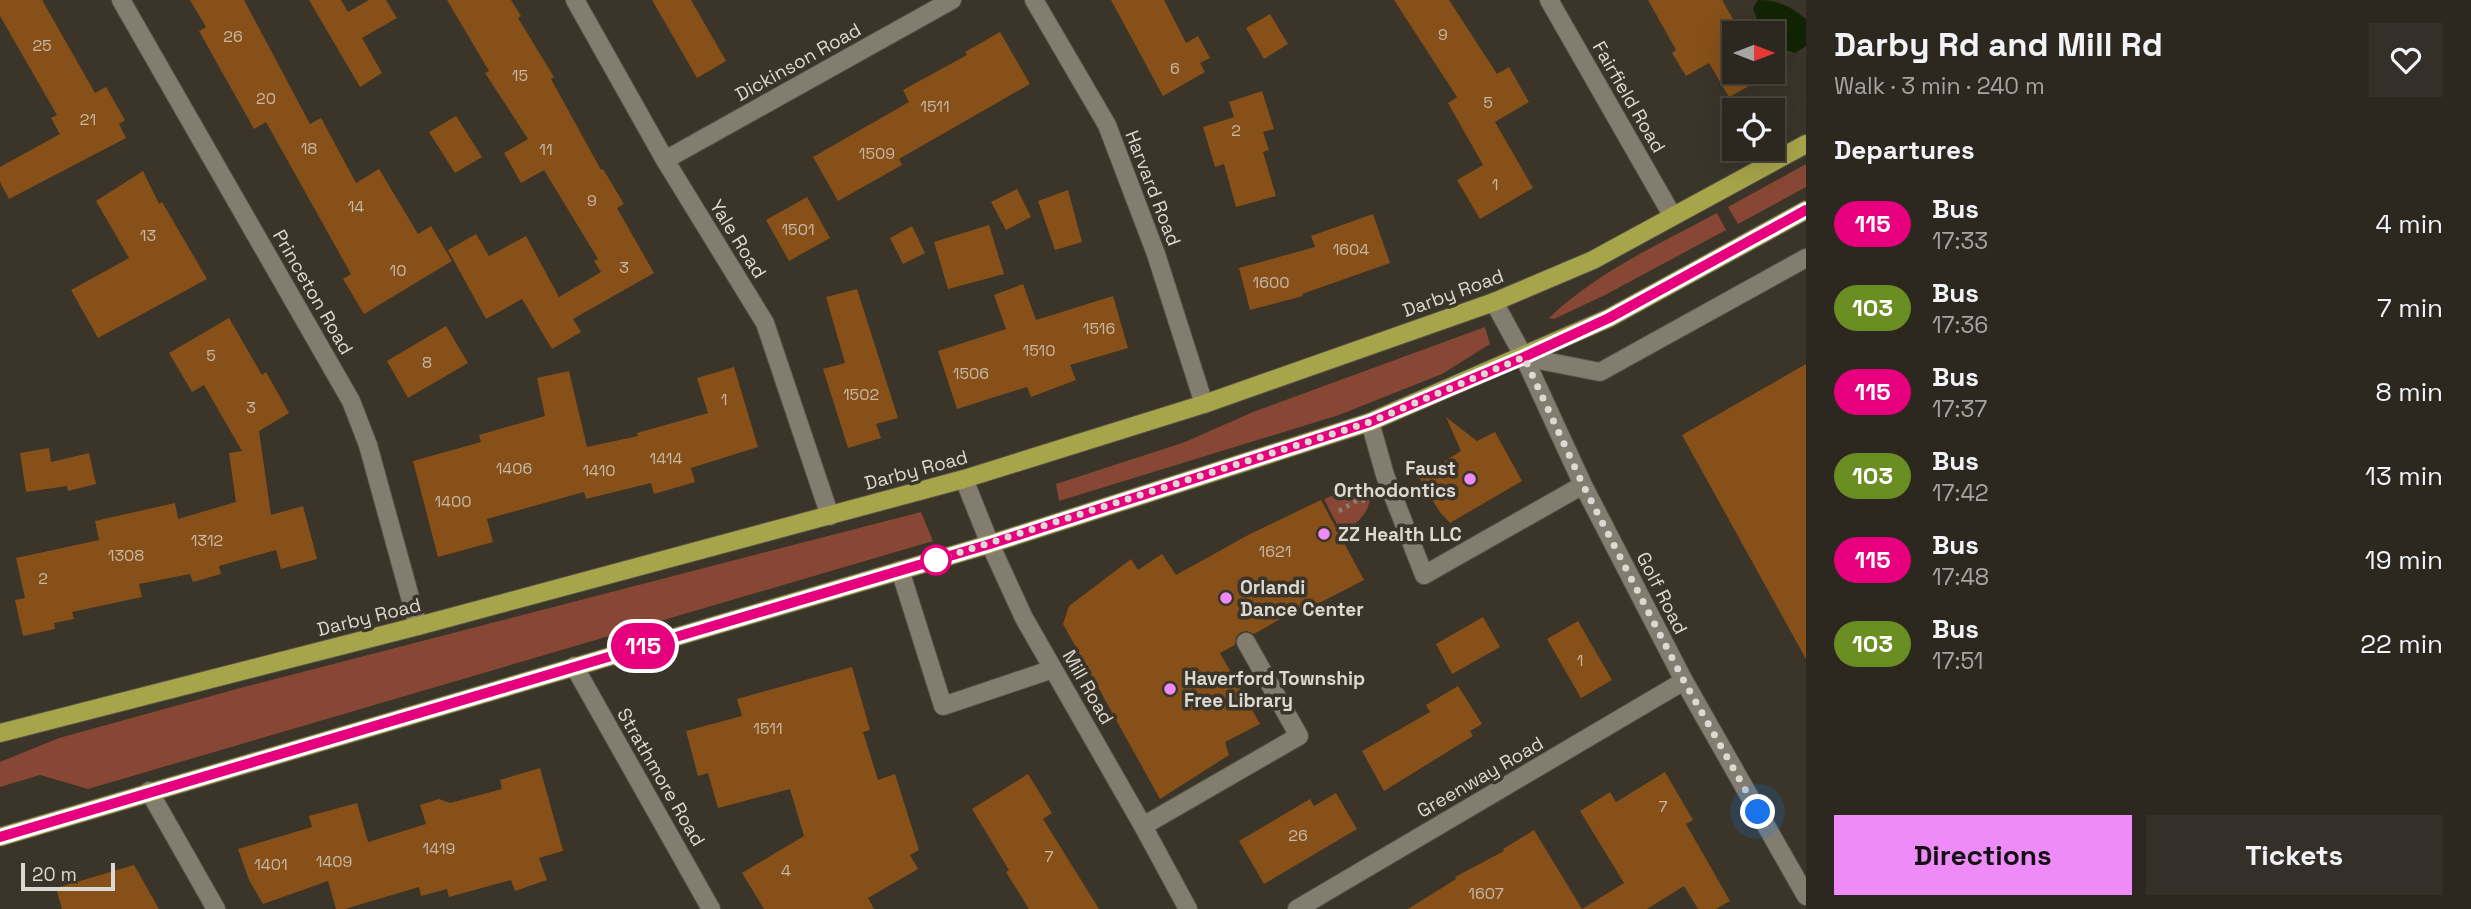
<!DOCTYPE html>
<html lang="en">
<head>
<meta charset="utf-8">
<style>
  :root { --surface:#2c271f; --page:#342f28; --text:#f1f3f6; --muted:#a6a5a4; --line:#48443d; --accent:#ee8bf8 }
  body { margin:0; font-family:"Space Grotesk",sans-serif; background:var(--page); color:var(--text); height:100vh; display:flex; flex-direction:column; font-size:26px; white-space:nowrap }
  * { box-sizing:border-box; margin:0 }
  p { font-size:23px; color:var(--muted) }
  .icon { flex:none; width:38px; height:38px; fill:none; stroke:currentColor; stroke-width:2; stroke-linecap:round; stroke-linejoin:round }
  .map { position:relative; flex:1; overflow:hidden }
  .details { display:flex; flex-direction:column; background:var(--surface); width:665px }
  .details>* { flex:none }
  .badge { padding:0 14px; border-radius:23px; font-size:24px; line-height:46px }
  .needle { width:46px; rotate:90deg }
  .tools { position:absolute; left:1722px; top:21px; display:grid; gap:14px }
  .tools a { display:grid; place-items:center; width:63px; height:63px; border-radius:0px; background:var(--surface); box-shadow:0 7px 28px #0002,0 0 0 2px var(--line); font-size:35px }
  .scale { position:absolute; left:21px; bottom:18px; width:94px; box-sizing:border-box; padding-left:7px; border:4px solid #dcd9d2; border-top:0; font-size:19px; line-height:24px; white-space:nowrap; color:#dcd9d2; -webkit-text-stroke:5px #3a3429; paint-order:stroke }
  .you { position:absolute; width:35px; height:35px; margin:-18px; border:5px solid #fff; border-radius:50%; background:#1a73e8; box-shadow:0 0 0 10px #1a73e833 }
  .map>.badge { position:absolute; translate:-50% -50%; box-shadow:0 0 0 4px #fff }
  h2 { padding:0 28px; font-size:26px; line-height:63px }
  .round { display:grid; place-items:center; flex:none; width:74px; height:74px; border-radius:0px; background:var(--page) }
  .headline { display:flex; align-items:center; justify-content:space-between; height:119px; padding:0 28px }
  h1 { font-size:33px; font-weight:700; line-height:52px }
  .button { display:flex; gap:14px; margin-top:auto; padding:14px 28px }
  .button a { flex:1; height:80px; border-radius:0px; background:var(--accent); color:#111; font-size:28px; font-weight:700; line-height:80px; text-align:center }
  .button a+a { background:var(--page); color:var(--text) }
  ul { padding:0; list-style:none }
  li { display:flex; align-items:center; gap:21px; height:84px; padding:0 28px }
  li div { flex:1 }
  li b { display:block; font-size:26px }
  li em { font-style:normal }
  li .badge { min-width:77px; font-weight:700; text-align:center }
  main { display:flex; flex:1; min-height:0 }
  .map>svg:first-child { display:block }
</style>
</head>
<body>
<main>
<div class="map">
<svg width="1806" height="909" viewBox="0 0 1806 909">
  <rect width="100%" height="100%" fill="#3a3429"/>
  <!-- green -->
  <path fill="#884735" d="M1806,164v23l-68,37 -10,-17z
    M1717,213l9,17 -121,65 -51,24 -5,-1c48,-46 110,-74 168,-105z
    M1485,327l5,17 -48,30 -103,41 -280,86 -3,-17 129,-42 68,-30z
    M1370,481c2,33 -6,33 -27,55l-19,-37z
    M921,512l12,29 -845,248 -48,-14 -40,12v-25l59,-24 185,-51z"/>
  <!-- water -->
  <path fill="#112404" d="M1758,0c20,0 32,6 48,19v27l-11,7 -22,-8v-12h-11l-9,-25z"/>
  <!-- building -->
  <path fill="#875018" d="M0,0h42l53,93 11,-6 19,33 -6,4 7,14 -117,61 -9,-17v-15l60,-33 -9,-16 6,-3 -57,-99z
    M190,0h54l66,124 11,-6 35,65 23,-14 39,65 13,-8 21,35 -88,53 -21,-35 8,-5 -85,-152 -12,7 -55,-98 7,-4z
    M309,0h32l7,12 21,-12h17l11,18 -35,20 20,35 -22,14z
    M447,0h64l10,16 -3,2 36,59 -3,2 50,91 2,-1 21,35 -7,4 37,65 -81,46 8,13 -29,17 -30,-50 -36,20 -38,-69 28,-16 13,22 37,-20 33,61 42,-25 -7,-11 4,-2 -54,-89 -23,13 -17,-30 24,-14 -43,-66 4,-2z
    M652,0h39l35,61 -29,17z
    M1111,0h53l22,43 12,-7 12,22 -10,5 5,9 -42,24z
    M1394,0h55l48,74 12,-7 20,35 -34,20 38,66 -53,31 -23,-39 26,-15 -35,-62 9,-6z
    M1648,0h74l19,33h-7v39h17l-5,3 5,10 -22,12 -20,-34 -23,13 -14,-23 4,-3z
    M1270,14l18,30 -24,15 -18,-31z
    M1000,32l30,52 -131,75 3,6 -64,36 -25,-44 96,-55 -6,-12 64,-35 -2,-3z
    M1262,91l12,38 -11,3 6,18 -6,2 13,44 -40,11 -12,-43 -9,3 -12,-40 31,-10 -5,-15z
    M456,116l26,41 -27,16 -26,-41z
    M143,171l16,33 3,-2 45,77 -109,59 -27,-48 58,-32 -33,-57z
    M1017,189l14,28 -25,13 -15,-28z
    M1068,190l14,52 -27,8 -17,-49z
    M807,197l23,41 -41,23 -23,-41z
    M1373,214l17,49 -88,31 1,2 -53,14 -11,-42 76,-21 -4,-11z
    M989,225l15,49 -56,15 -14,-47z
    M912,226l13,27 -22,11 -13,-26z
    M1023,284l13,36 77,-24 15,52 -58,17 6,15 -45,17 -4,-10 -70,22 -19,-58 68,-22 -12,-34z
    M857,289l41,129 -22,6 5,14 -33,10 -25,-79 22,-6 -19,-66z
    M229,318l33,57 4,-3 23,41 -30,18 12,84 32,-9 14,53 -36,10 -5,-19 -57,16 2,8 -28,8 -3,-8 -51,10 3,13 -70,15 2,7 -20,4 1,6 -32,7 -8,-36 10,-2 -9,-40 83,-18 -4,-19 80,-18 3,16 58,-17 -7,-49 13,-2 -38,-66 -12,7 -23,-39z
    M446,326l22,37 -60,35 -21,-37z
    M1806,364v295l-124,-224z
    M734,367l24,80 -67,21 4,14 -41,12 -3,-11 -65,16 -2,-7 -97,27 6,23 -55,15 -25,-96 68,-19 -2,-7 66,-19 -8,-38 32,-7 18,76 51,-11 -1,-3 71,-20 -11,-35z
    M1446,417l31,24 18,-9 27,49 -72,42 -11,-12 -20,-34 42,-26z
    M49,448l2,14 38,-9 7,31 -28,7 -1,-5 -41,6 -6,-39z
    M1321,500l43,80 -64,33 -2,-4 -44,25 -7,-3 -6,1 -5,5 -1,8 -15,8 40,71 -35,18 4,13 -69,44 -97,-175 6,-18 62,-47 7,11 24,-16 14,21 74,-41z
    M1483,617l17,30 -48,27 -16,-30z
    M1578,621l34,59 -31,18 -34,-59z
    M852,667l18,63 -7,2 15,48 17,-6 24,76 -9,5 8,14 -50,29 6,11h-110l-22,-36 62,-37 -14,-47 -72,19 -10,-35 -10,3 -12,-45 56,-15 -5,-17z
    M1458,686l24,38 -12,7 3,5 -89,55 -22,-40 68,-39 -4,-7z
    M540,768l23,83 -24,7 8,22 -32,11 -4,-11 -62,17 -2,-8 -26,7 -2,-9 -74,22h-9l-8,-28 -65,23 -14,-24 -11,-31 74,-22 -3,-11 48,-13 11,39 58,-18 -6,-19 19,-6 11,4 52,-14 -2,-9z
    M1665,772l28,48 -7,4 44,77 -14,8h-18l-14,-23 -37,23h-65l42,-26 -44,-72 30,-19 6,10z
    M1028,774l24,39 -9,6 56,90h-70l-23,-37 3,-2 -37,-61z
    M1336,793l21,36 -93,55 -25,-43 71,-42 4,7z
    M1534,830l48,79h-174l48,-30 -1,-2 49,-26 -1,-2z
    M134,865l25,44h-97l-6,-21z"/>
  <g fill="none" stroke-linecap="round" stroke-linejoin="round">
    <!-- minor casing -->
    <g stroke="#555147" stroke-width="20">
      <path id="minor" d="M121,0l230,401 17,44 50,181
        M575,0l90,160 100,163 65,193
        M1034,0l73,125 49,129 48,150
        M1549,0l123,215
        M665,160l287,-160
        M1494,302l30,55 59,128 101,196 122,215
        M1524,357l76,15 206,-114
        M1370,422l15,53 39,100 159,-90
        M964,479l26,65 34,74 119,208 45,83
        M900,570l43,136 110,-37
        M574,666l137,243
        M149,791l67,118
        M1143,826l156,-90 -53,-94
        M1297,909l387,-228"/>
    </g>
    <!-- major casing -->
    <g stroke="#555147" stroke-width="20">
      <path id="major" d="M0,733l418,-107 546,-147 240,-75 290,-102 99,-42 213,-116
        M0,837l990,-293 380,-122 239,-104 197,-108"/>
    </g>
    <!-- path -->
    <path stroke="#848076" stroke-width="4.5" stroke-dasharray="3.5 5" stroke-linecap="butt" d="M1358,500l2,-15
      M1339,511l19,-11 12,1"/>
    <!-- minor -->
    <use href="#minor" stroke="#837d70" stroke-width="18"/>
    <!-- major -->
    <use href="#major" stroke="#a7a54a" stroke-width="18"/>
  </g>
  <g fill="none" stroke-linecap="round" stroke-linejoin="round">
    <!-- line casing -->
    <g stroke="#fff" stroke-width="16">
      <path id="line" d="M0,837l990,-293 380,-122 154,-65 85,-39 197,-108"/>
    </g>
    <!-- line -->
    <use href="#line" stroke="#e6007e" stroke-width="10"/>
    <!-- walk -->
    <path stroke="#dcd9d2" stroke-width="7" stroke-dasharray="0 12.6" d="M936,560l434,-138 154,-65 59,128 101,196 74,131"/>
  </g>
  <!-- markers -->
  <g fill="#ee8bf8" stroke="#3a3429" stroke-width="2.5">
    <circle cx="1470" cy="479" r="7"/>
    <circle cx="1324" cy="534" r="7"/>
    <circle cx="1226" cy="598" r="7"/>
    <circle cx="1170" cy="689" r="7"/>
  </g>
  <circle fill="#fff" stroke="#e6007e" stroke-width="3.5" cx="936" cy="560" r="14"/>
  <g text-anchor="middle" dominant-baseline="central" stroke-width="7" stroke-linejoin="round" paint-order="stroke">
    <!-- number labels -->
    <g font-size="16" fill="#c7b7a4">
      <text x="1443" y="34">9</text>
      <text x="233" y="36">26</text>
      <text x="42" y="45">25</text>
      <text x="1175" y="68">6</text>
      <text x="520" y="75">15</text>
      <text x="266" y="98">20</text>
      <text x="1488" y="102">5</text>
      <text x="935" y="106">1511</text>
      <text x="88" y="119">21</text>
      <text x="1236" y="130">2</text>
      <text x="309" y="148">18</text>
      <text x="546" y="149">11</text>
      <text x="877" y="153">1509</text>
      <text x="1495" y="184">1</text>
      <text x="592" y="200">9</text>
      <text x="356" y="206">14</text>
      <text x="798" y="229">1501</text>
      <text x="148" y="235">13</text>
      <text x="1351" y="249">1604</text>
      <text x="624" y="267">3</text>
      <text x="398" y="270">10</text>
      <text x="1271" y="282">1600</text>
      <text x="1099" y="328">1516</text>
      <text x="1039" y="350">1510</text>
      <text x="211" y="355">5</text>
      <text x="427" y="362">8</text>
      <text x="971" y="373">1506</text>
      <text x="861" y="394">1502</text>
      <text x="724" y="399">1</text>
      <text x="251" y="407">3</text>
      <text x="666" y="458">1414</text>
      <text x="514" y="468">1406</text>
      <text x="599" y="470">1410</text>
      <text x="453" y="501">1400</text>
      <text x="207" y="540">1312</text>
      <text x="1275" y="551">1621</text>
      <text x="126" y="555">1308</text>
      <text x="43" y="578">2</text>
      <text x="1580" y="660">1</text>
      <text x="768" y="728">1511</text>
      <text x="1663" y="806">7</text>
      <text x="1298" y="835">26</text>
      <text x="439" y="848">1419</text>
      <text x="1049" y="856">7</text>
      <text x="334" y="861">1409</text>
      <text x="271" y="864">1401</text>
      <text x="786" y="870">4</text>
      <text x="1486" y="893">1607</text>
    </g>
    <!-- street labels -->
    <g font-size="19" fill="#dcd9d2" stroke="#3a3429">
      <text transform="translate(798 62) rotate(-29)">Dickinson Road</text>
      <text transform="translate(1629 97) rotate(60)">Fairfield Road</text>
      <text transform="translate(1153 188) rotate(69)">Harvard Road</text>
      <text transform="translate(738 239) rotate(58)">Yale Road</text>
      <text transform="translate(313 292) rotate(60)">Princeton Road</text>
      <text transform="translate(1453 293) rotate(-20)">Darby Road</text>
      <text transform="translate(916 470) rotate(-15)">Darby Road</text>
      <text transform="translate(1662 593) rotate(63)">Golf Road</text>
      <text transform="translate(369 617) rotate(-14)">Darby Road</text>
      <text transform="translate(1088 687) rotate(60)">Mill Road</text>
      <text transform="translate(661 777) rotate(60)">Strathmore Road</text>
      <text transform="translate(1480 777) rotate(-30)">Greenway Road</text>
    </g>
    <!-- poi labels -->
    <g font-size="19" font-weight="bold" fill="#dcd9d2" stroke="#3a3429" text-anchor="start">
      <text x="1456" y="468" text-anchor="end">Faust<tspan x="1456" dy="22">Orthodontics</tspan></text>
      <text x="1338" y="534">ZZ Health LLC</text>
      <text x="1240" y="587">Orlandi<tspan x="1240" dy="22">Dance Center</tspan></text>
      <text x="1184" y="678">Haverford Township<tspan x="1184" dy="22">Free Library</tspan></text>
    </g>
  </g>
</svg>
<div class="tools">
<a><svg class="needle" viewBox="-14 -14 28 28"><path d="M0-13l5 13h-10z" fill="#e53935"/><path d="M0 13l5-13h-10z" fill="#a6a5a4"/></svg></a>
<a><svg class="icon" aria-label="locate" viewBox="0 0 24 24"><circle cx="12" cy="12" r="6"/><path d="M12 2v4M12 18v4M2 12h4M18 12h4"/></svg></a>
</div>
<div class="scale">20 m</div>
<div class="you" style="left:1758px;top:812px"></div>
<b class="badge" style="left:643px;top:646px;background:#e6007e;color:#fff">115</b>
</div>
<section class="details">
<div class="headline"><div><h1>Darby Rd and Mill Rd</h1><p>Walk · 3 min · 240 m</p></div><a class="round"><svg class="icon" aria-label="heart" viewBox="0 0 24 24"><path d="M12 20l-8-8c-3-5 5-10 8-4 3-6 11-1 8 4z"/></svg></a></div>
<h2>Departures</h2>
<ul>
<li><span class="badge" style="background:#e6007e;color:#fff">115</span><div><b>Bus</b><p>17:33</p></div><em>4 min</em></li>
<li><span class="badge" style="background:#6b8e23;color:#fff">103</span><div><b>Bus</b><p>17:36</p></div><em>7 min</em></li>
<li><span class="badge" style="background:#e6007e;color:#fff">115</span><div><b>Bus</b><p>17:37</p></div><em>8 min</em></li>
<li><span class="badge" style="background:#6b8e23;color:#fff">103</span><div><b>Bus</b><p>17:42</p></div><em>13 min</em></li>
<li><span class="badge" style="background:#e6007e;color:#fff">115</span><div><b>Bus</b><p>17:48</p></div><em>19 min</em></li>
<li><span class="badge" style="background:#6b8e23;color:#fff">103</span><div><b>Bus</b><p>17:51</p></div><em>22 min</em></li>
</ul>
<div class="button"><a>Directions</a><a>Tickets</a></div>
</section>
</main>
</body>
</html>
